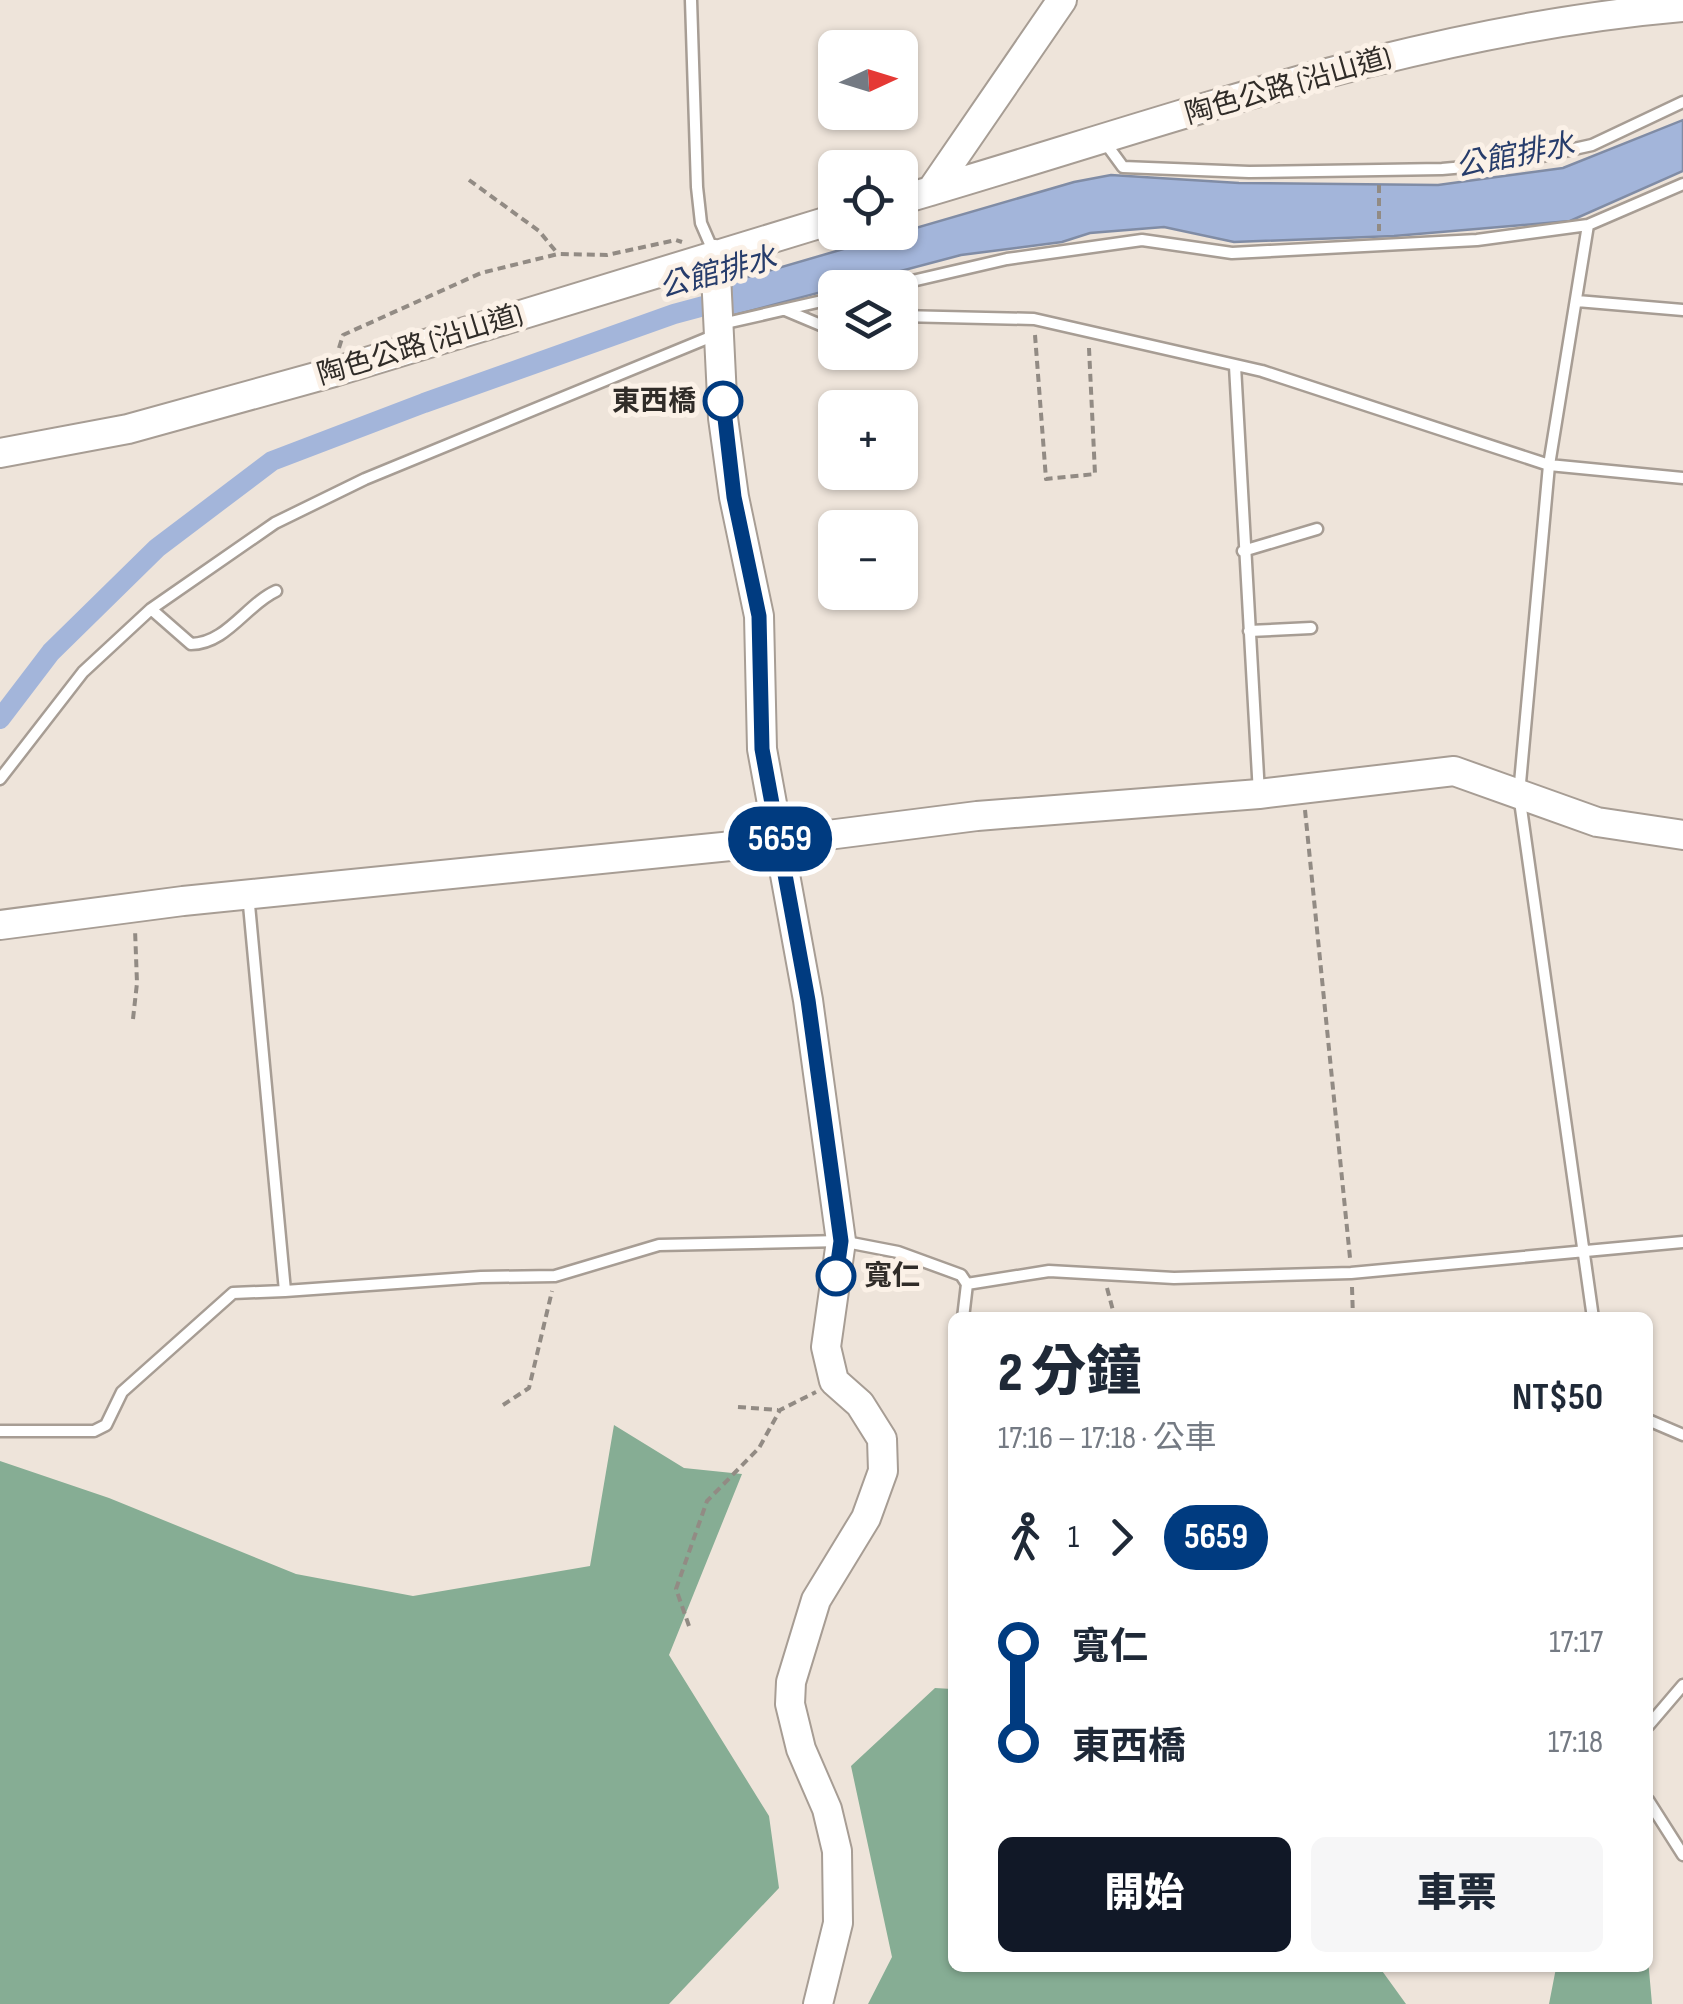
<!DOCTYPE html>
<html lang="zh-TW">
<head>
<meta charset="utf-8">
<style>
  :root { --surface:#fff; --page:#f6f6f7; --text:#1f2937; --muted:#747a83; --accent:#111827 }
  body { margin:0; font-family:"Sofia Sans Condensed","Noto Sans TC",sans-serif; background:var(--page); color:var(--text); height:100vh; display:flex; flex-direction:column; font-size:38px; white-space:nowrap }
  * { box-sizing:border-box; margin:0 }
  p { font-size:32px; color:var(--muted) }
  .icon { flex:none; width:55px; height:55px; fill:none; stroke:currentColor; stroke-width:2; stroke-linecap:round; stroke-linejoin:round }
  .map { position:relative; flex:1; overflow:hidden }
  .drawer { position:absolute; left:948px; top:1312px; width:705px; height:660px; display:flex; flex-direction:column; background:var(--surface); border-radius:15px; box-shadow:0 2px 8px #0004 }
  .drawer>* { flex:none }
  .badge { padding:0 20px; border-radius:32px; font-size:35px; line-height:65px }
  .needle { width:65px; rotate:86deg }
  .buttons { position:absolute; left:818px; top:30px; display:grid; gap:20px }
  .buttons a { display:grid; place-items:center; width:100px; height:100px; border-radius:15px; background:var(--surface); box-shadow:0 2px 8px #0004; font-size:50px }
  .map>.badge { position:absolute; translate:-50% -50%; box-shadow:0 0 0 5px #fff }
  .legs { display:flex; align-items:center; gap:15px; height:110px; padding:0 50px; font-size:32px }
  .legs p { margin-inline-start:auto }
  .summary { display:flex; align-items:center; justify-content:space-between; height:170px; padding:0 50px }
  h1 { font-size:55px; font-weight:800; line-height:75px }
  .primary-button { display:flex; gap:20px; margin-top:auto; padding:20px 50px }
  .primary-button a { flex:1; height:115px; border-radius:15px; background:var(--accent); color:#fff; font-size:40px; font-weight:800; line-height:115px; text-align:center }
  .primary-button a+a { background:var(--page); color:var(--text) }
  ul { padding:0 50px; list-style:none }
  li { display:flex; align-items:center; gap:35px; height:100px; font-size:38px }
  li i { display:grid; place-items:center; width:15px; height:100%; margin:0 12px; background:currentColor }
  li i::after { content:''; width:25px; height:25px; margin:-12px; border:8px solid; border-radius:50%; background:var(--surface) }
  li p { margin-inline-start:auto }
  li:first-child i { background:linear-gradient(#0000 50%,currentColor 0) }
  li:last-child i { background:linear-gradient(currentColor 50%,#0000 0) }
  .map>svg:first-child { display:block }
</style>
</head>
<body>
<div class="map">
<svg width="1683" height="2004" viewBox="0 0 1683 2004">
  <rect width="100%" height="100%" fill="#eee4da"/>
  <!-- forest -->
  <path fill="#86ad94" d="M614,1425l70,43 58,6 -73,181 100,161 10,72 -110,116h-669v-543l109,37 187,76 117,22 177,-30z
    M935,1688l17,1v279h428l26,36h-538l24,-47 -41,-191z
    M1648,1959l4,45h-103l7,-36h92z"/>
  <!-- water -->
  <path fill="#a3b5da" stroke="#808ca5" stroke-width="2.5" d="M1683,120v51l-113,50 -176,15 -160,6 -70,-15 -74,6 -28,9 -101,13 -230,61 -1,-34 344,-100 37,-7 128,8 199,2 125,-17z"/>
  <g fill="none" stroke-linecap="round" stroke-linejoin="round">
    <!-- canal -->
    <path stroke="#a3b5da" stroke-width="20" d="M0,719l51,-67 106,-104 115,-87 152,-58 250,-89 56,-15"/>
    <!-- lane casing -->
    <g stroke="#a79d94" stroke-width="15">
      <path id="lane" d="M691,0l6,187 4,36 13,30
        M1104,141l19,26 126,5 193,-3 69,-6 81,-18 91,-43
        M1588,225l-39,240 -30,329 74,524
        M882,288l125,-29 135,-19 90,13 245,-13 111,-15 95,-41
        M1577,301l106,9
        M785,310l50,21
        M900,316l134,3 228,52 287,94 134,13
        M1235,366l24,428
        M1243,551l74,-22
        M151,609l40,35c35,0 56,-40 85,-53
        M1249,631l62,-3
        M0,779l83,-107 68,-63 124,-86 90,-44 355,-146 6,-10 109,-25
        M967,1284l82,-13 125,7 177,-5 332,-31
        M285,1291l196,-14 74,-1 104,-31 182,-4 57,11 63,23 6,9 -4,34
        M1648,1420l35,15
        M0,1431h94l12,-6 16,-33 111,-99 52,-2 -37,-397
        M1648,1726l35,-41
        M1648,1800l35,55"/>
    </g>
    <!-- secondary casing -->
    <g stroke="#a79d94" stroke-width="32">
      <path id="secondary" d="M931,191l131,-191
        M900,200c258,-75 513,-170 783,-193
        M715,254l8,164 11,79 25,119 3,133 46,251 33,241 -15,106 8,34 26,23 22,35 1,32 -17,47 -50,82 -25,82 -1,22 11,45 26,60 10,42 1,72 -20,81
        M0,453l128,-24 206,-57 501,-153
        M0,925l183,-24 598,-60 196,-25 282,-22 195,-23 143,51 86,13"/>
    </g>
    <!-- path -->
    <path stroke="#928b84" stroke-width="4" stroke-dasharray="8 5" stroke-linecap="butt" d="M469,180l70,51 19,23
      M1379,185v46
      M1035,335l11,144 49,-5 -6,-126
      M339,348l4,-13 138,-62 77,-19 49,1 69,-15 6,2
      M1305,810l45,448
      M133,1019l4,-36 -2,-54
      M1352,1287l1,31
      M1107,1288l8,30
      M503,1405l26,-17 23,-97
      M738,1407l40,3
      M689,1626l-13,-37 31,-88 52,-53 21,-38 36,-18"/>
    <!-- lane -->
    <use href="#lane" stroke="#fff" stroke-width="10"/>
    <!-- secondary -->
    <use href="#secondary" stroke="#fff" stroke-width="28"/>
  </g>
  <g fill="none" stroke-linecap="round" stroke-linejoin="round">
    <!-- line-1 casing -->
    <g stroke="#fff" stroke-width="22">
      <path id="line-1" d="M723,401l11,96 25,119 3,133 46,251 33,241 -5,35"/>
    </g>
    <!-- line-1 -->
    <use href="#line-1" stroke="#003b80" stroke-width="15"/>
  </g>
  <!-- markers -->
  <g fill="#fff" stroke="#003b80" stroke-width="5">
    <circle cx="723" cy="401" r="18"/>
    <circle cx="836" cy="1276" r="18"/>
  </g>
  <g text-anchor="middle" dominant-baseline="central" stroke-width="10" stroke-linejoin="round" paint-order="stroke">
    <!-- street labels -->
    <g font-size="28" fill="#302c28" stroke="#fbf1e7">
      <text transform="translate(1288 86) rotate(-16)">陶色公路 (沿山道)</text>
      <text transform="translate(420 345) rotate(-17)">陶色公路 (沿山道)</text>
    </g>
    <!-- stop labels -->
    <g font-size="28" font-weight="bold" fill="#302c28" stroke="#fbf1e7" text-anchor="end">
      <text x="696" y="401">東西橋</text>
      <text x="864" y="1276" text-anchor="start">寬仁</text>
    </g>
    <!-- water labels -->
    <g font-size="30" font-style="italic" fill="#263c6b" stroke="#fbf1e7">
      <text transform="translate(1515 156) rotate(-11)">公館排水</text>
      <text transform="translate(718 273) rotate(-15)">公館排水</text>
    </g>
  </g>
</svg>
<div class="buttons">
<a><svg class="needle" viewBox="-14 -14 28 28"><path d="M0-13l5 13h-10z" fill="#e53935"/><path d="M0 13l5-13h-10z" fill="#747a83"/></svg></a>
<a><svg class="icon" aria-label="locate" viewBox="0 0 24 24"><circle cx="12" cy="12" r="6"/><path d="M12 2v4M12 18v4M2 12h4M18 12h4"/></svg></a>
<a><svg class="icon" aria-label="layers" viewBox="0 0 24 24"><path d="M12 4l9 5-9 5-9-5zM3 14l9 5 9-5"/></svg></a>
<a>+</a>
<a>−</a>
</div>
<b class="badge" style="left:780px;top:839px;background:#003b80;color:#fff">5659</b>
<section class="drawer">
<div class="summary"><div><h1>2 分鐘</h1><p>17:16 – 17:18 · 公車</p></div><b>NT$50</b></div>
<div class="legs"><svg class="icon" aria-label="walk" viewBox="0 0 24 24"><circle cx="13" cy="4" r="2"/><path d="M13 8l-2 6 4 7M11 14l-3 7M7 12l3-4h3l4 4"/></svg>1<svg class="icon" aria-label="forward" viewBox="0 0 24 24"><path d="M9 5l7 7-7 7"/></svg><b class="badge" style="background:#003b80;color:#fff">5659</b></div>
<ul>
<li><i style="color:#003b80"></i><b>寬仁</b><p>17:17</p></li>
<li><i style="color:#003b80"></i><b>東西橋</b><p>17:18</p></li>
</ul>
<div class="primary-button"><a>開始</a><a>車票</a></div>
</section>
</div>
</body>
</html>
